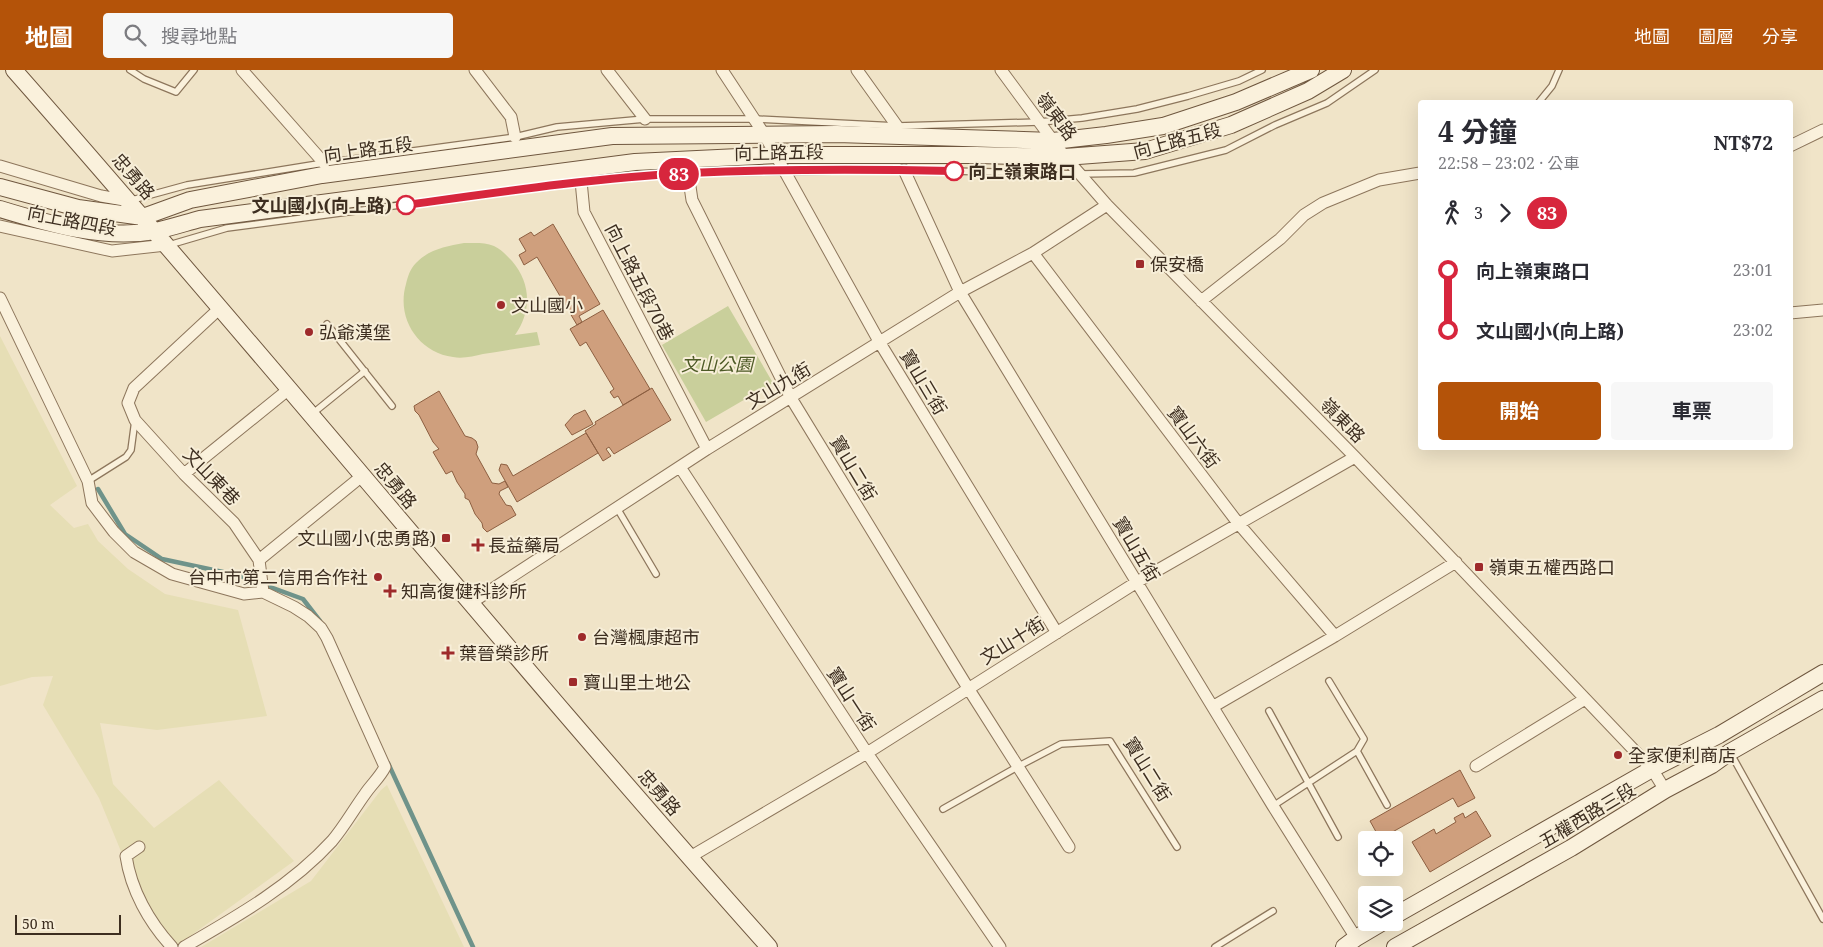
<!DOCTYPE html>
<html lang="zh-TW">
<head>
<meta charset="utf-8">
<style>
  :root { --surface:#fff; --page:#f7f7f7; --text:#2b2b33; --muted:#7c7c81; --accent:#b45309 }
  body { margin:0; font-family:"Noto Serif","Noto Sans TC",serif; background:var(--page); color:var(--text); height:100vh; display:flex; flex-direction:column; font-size:19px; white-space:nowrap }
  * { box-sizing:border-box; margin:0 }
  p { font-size:16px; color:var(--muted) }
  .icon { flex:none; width:28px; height:28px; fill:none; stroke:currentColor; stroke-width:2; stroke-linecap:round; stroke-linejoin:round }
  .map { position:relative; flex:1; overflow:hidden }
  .side { position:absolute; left:1418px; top:30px; width:375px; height:350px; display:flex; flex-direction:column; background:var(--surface); border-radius:5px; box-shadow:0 5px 20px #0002 }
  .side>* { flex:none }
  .badge { padding:0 10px; border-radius:16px; font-size:18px; line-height:32px }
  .controls { position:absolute; left:1358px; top:761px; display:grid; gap:10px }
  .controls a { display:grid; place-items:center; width:45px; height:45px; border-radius:5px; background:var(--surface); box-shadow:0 5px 20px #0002; font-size:25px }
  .scale { position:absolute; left:15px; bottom:12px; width:106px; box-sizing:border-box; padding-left:5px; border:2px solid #3d2e20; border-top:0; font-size:14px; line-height:18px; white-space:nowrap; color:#3d2e20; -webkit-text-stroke:4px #f7eed8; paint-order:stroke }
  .map>.badge { position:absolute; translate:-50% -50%; box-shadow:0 0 0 2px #fff }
  .legs { display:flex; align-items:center; gap:8px; height:55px; padding:0 20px; font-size:16px }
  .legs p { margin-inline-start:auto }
  .summary { display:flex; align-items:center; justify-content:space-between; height:85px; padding:0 20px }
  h1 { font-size:28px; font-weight:700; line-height:38px }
  .button { display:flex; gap:10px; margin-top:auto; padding:10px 20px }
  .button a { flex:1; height:58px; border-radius:5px; background:var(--accent); color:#fff; font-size:20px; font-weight:700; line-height:58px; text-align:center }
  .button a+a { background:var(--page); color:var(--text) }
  ul { padding:0 20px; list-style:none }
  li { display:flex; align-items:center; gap:18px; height:60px; font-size:19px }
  li i { display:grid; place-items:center; width:8px; height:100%; margin:0 6px; background:currentColor }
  li i::after { content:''; width:12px; height:12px; margin:-6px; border:4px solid; border-radius:50%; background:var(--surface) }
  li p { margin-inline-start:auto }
  li:first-child i { background:linear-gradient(#0000 50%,currentColor 0) }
  li:last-child i { background:linear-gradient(currentColor 50%,#0000 0) }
  header { display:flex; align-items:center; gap:30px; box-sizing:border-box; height:70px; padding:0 25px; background:var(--accent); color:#fff }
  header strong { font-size:24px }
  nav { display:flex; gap:28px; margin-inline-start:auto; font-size:18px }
  .search { width:350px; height:45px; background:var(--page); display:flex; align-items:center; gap:12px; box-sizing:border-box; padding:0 18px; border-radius:5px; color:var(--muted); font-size:19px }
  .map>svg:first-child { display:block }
</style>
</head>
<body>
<header>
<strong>地圖</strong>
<div class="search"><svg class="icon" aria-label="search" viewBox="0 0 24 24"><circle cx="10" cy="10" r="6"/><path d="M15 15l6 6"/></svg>搜尋地點</div>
<nav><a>地圖</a><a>圖層</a><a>分享</a></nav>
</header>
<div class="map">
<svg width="1823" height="877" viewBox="0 0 1823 877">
  <rect width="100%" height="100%" fill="#f0e4c8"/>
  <!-- farmland -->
  <path fill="#e6deb5" d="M0,266l77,150 -27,19 24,23 14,-4 10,17 30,28 37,25 73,16 29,106 -110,14 -57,-7 13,61 41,44 65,-48 75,81 -119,86 -34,-47 -42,-102 -56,-93 10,-29 -21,1 -32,9z
    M387,715l77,162h-263l110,-66 70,-91z"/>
  <!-- green -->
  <path fill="#c9cf9b" d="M464,173c10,0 21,-1 30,3 7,3 13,10 18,15 19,22 20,50 3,74l22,-3 3,13c-19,3 -38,6 -57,9 -9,2 -20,5 -30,3 -35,-5 -57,-39 -47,-73 2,-8 4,-15 10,-21 12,-13 30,-17 48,-20z
    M728,236l45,77 -67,39 -44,-77z"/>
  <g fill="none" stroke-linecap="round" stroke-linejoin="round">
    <!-- stream -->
    <path stroke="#6f938a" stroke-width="4.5" d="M98,419l27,45 37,25 75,16 66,24 17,22
      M388,693l85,184"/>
  </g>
  <!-- building -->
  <path fill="#cf9f7d" stroke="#8d5f41" d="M553,154l47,80 -21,12 3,6 -5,3 -40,-68 -13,8 -5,-10 7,-4 -7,-12 12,-7 3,4z
    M603,240l47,79 -27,16 -5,-9 -4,2 -4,-6 4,-3 -28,-47 -6,4 -10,-17z
    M652,318l19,32 -57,34 -5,-7 -3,2 5,7 -8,5 -18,-30 11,-7 -1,-2z
    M439,321l26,45 7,2 4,3 2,6 -2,7 16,29 7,1 6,-3 3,6 -8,4 -1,3 7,11 5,1 5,9 -29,17 -4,-4 -1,-5 -7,-9 -6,-14 -4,-2v-4l-8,-12 -5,-11 -6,3 -13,-22 6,-3 -6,-7 -14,-27 -4,-4 -1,-5z
    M585,340l8,14 -21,11 -7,-10 9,-10z
    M586,363l12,20 -81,49 -18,-32 2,-6 6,1 6,11z
    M1460,700l15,28 -17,9 -5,-9 -73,41 -10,-18z
    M1476,741l15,25 -61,36 -18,-30 22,-13 2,5 20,-12 -2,-4 9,-5 2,5z"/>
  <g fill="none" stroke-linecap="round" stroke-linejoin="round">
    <!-- service casing -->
    <g stroke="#8d765c" stroke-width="8">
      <path id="service" d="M130,0l14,9 32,13 18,-22
        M1539,32l13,-16 7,-16
        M132,130l55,-15 137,-22 191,-26 42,-10 88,-8h110l142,7 142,-4 43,-4 55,-9 51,-13 51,-15 23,-11
        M169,175l58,-17 354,-47 107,-8 216,-3 176,4 54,-1 92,-23 49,-25 52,-22 48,-33
        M327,254l65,82
        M312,344l53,-43
        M88,411l38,-24 5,-7 4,-30
        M617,438l39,66
        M1329,611l35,58 -7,12 30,54
        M1269,641l69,126
        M1731,684l92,165
        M1273,736l84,-55
        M943,739l76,-43 42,-22 49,-3 67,106
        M1215,877l58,-36"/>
    </g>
    <!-- minor casing -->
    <g stroke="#8d765c" stroke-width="13">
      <path id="minor" d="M242,0l82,93
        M475,0l36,47 4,20
        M607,0l38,49
        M722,0l42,64 116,209 177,290
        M857,0l40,56
        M1001,0l64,87 42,48 248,252 297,312 13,21
        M1790,76l33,-16
        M0,96l101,30 29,5
        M904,100l56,122 313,514 83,132
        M688,103l4,27 99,198 177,290 101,159
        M581,111l3,31 123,237
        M0,156l112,25 54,-6
        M1033,183l205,270 97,113
        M0,228l88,183 4,22 22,29 20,20 38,22 72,20 19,-2 31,15 14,9 13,12 6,10 58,129c-5,10 -14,18 -20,27 -11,15 -21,33 -33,47 -41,45 -96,76 -148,106
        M1201,231l79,-62 24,-24 19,-12 56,-23 41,-7
        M220,238l-86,80 -6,15 7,17 49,54 50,49 25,37
        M1790,243l33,-3
        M680,397l187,286 133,194
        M184,404l105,-85
        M263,522l-4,-32 103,-84
        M471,533l236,-154 253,-157 73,-39 74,-48
        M1214,636l121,-70 121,-74
        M1476,696l109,-67
        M139,777l-13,9c5,34 23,66 46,91
        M690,787l177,-104 270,-171 218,-125"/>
    </g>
    <!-- secondary casing -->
    <g stroke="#6f573f" stroke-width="18">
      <path id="secondary" d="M14,0c255,289 498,589 755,877
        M0,117l78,21 65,9 47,-17 132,-25 290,-39 225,-2 216,7 53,-6 57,-9 73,-24 75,-32
        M0,139c49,15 103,31 155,22 15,-3 30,-8 45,-12l435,-57 142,-7h199l89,2 80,-6 86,-26 77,-34 35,-21
        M1394,846l258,-147 67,-34 104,-62
        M1344,877l12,-9 27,-16
        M1395,877l176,-99 94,-58 47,-25 18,-13 93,-53"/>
    </g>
    <!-- service -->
    <use href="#service" stroke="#faf1dc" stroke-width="5.5"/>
    <!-- minor -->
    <use href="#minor" stroke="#faf1dc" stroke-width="11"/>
    <!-- secondary -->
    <use href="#secondary" stroke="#faf1dc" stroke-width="16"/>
  </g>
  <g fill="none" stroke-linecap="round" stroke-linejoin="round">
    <!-- line-1 casing -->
    <g stroke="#fff" stroke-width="11">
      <path id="line-1" d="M406,135c94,-13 188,-27 283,-32 88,-4 177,-4 265,-2"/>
    </g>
    <!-- line-1 -->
    <use href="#line-1" stroke="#d7263d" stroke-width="8"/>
  </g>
  <!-- markers -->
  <g fill="#fff" stroke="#d7263d" stroke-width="2.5">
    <circle cx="954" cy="101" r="9"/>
    <circle cx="406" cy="135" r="9"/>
  </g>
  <g fill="#9e2a2b" stroke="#f7eed8" stroke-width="2">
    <rect x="1135" y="189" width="10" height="10" rx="2.5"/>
    <circle cx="501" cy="235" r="5"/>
    <circle cx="309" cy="262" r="5"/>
    <rect x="441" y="463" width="10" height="10" rx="2.5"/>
    <path d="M475.5 467.5h5v5h5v5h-5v5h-5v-5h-5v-5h5z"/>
    <rect x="1474" y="492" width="10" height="10" rx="2.5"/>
    <circle cx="378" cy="507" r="5"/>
    <path d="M387.5 513.5h5v5h5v5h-5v5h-5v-5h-5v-5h5z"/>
    <circle cx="582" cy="567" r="5"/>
    <path d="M445.5 575.5h5v5h5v5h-5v5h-5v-5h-5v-5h5z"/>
    <rect x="568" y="607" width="10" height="10" rx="2.5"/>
    <circle cx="1618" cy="685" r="5"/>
  </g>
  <g text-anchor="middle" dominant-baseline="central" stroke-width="4" stroke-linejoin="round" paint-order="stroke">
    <!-- street labels -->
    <g font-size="18" fill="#3d2e20" stroke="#f7eed8">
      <text transform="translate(1057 46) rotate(53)">嶺東路</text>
      <text transform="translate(1177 70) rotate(-15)">向上路五段</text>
      <text transform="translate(368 79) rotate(-8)">向上路五段</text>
      <text transform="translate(779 82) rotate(-1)">向上路五段</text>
      <text transform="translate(134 106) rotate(49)">忠勇路</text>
      <text transform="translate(72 150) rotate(11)">向上路四段</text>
      <text transform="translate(640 212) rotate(63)">向上路五段70巷</text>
      <text transform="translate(924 312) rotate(59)">寶山三街</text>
      <text transform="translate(778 315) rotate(-31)">文山九街</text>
      <text transform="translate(1343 350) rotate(45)">嶺東路</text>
      <text transform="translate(1194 367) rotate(53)">寶山六街</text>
      <text transform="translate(854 398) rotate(59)">寶山二街</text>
      <text transform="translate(212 406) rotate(46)">文山東巷</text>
      <text transform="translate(396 415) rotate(50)">忠勇路</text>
      <text transform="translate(1137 479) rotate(59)">寶山五街</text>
      <text transform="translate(1012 570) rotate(-32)">文山十街</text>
      <text transform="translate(852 629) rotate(57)">寶山一街</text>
      <text transform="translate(1148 699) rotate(58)">寶山二街</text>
      <text transform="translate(660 722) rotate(49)">忠勇路</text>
      <text transform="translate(1587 745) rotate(-31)">五權西路三段</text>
    </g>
    <!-- stop labels -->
    <g font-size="18" font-weight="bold" fill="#3d2e20" stroke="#f7eed8" text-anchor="start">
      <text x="968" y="101">向上嶺東路口</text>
      <text x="392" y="135" text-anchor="end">文山國小(向上路)</text>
    </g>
    <!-- poi labels -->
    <g font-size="18" fill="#3d2e20" stroke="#f7eed8" text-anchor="start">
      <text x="1150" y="194">保安橋</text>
      <text x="511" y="235">文山國小</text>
      <text x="319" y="262">弘爺漢堡</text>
      <text x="436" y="468" text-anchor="end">文山國小(忠勇路)</text>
      <text x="488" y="475">長益藥局</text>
      <text x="1489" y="497">嶺東五權西路口</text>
      <text x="368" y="507" text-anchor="end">台中市第二信用合作社</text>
      <text x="401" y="521">知高復健科診所</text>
      <text x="592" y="567">台灣楓康超市</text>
      <text x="459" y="583">葉晉榮診所</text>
      <text x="583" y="612">寶山里土地公</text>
      <text x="1628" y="685">全家便利商店</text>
    </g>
    <!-- park labels -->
    <g font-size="18" font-style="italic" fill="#4d5a26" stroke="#f7eed8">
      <text x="717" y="294">文山公園</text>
    </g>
  </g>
</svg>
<div class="controls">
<a><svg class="icon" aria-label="locate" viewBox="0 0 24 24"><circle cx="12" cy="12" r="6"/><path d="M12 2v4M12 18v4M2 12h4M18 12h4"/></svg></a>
<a><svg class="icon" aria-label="layers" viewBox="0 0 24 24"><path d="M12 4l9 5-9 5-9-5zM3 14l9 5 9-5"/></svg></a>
</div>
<div class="scale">50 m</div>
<b class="badge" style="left:679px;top:104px;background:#d7263d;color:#fff">83</b>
<section class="side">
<div class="summary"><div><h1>4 分鐘</h1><p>22:58 – 23:02 · 公車</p></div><b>NT$72</b></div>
<div class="legs"><svg class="icon" aria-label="walk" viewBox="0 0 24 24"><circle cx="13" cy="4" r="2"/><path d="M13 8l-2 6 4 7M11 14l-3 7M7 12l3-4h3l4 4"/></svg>3<svg class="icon" aria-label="forward" viewBox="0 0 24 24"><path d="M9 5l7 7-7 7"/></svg><b class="badge" style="background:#d7263d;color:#fff">83</b></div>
<ul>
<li><i style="color:#d7263d"></i><b>向上嶺東路口</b><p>23:01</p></li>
<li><i style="color:#d7263d"></i><b>文山國小(向上路)</b><p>23:02</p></li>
</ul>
<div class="button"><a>開始</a><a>車票</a></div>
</section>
</div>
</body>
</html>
